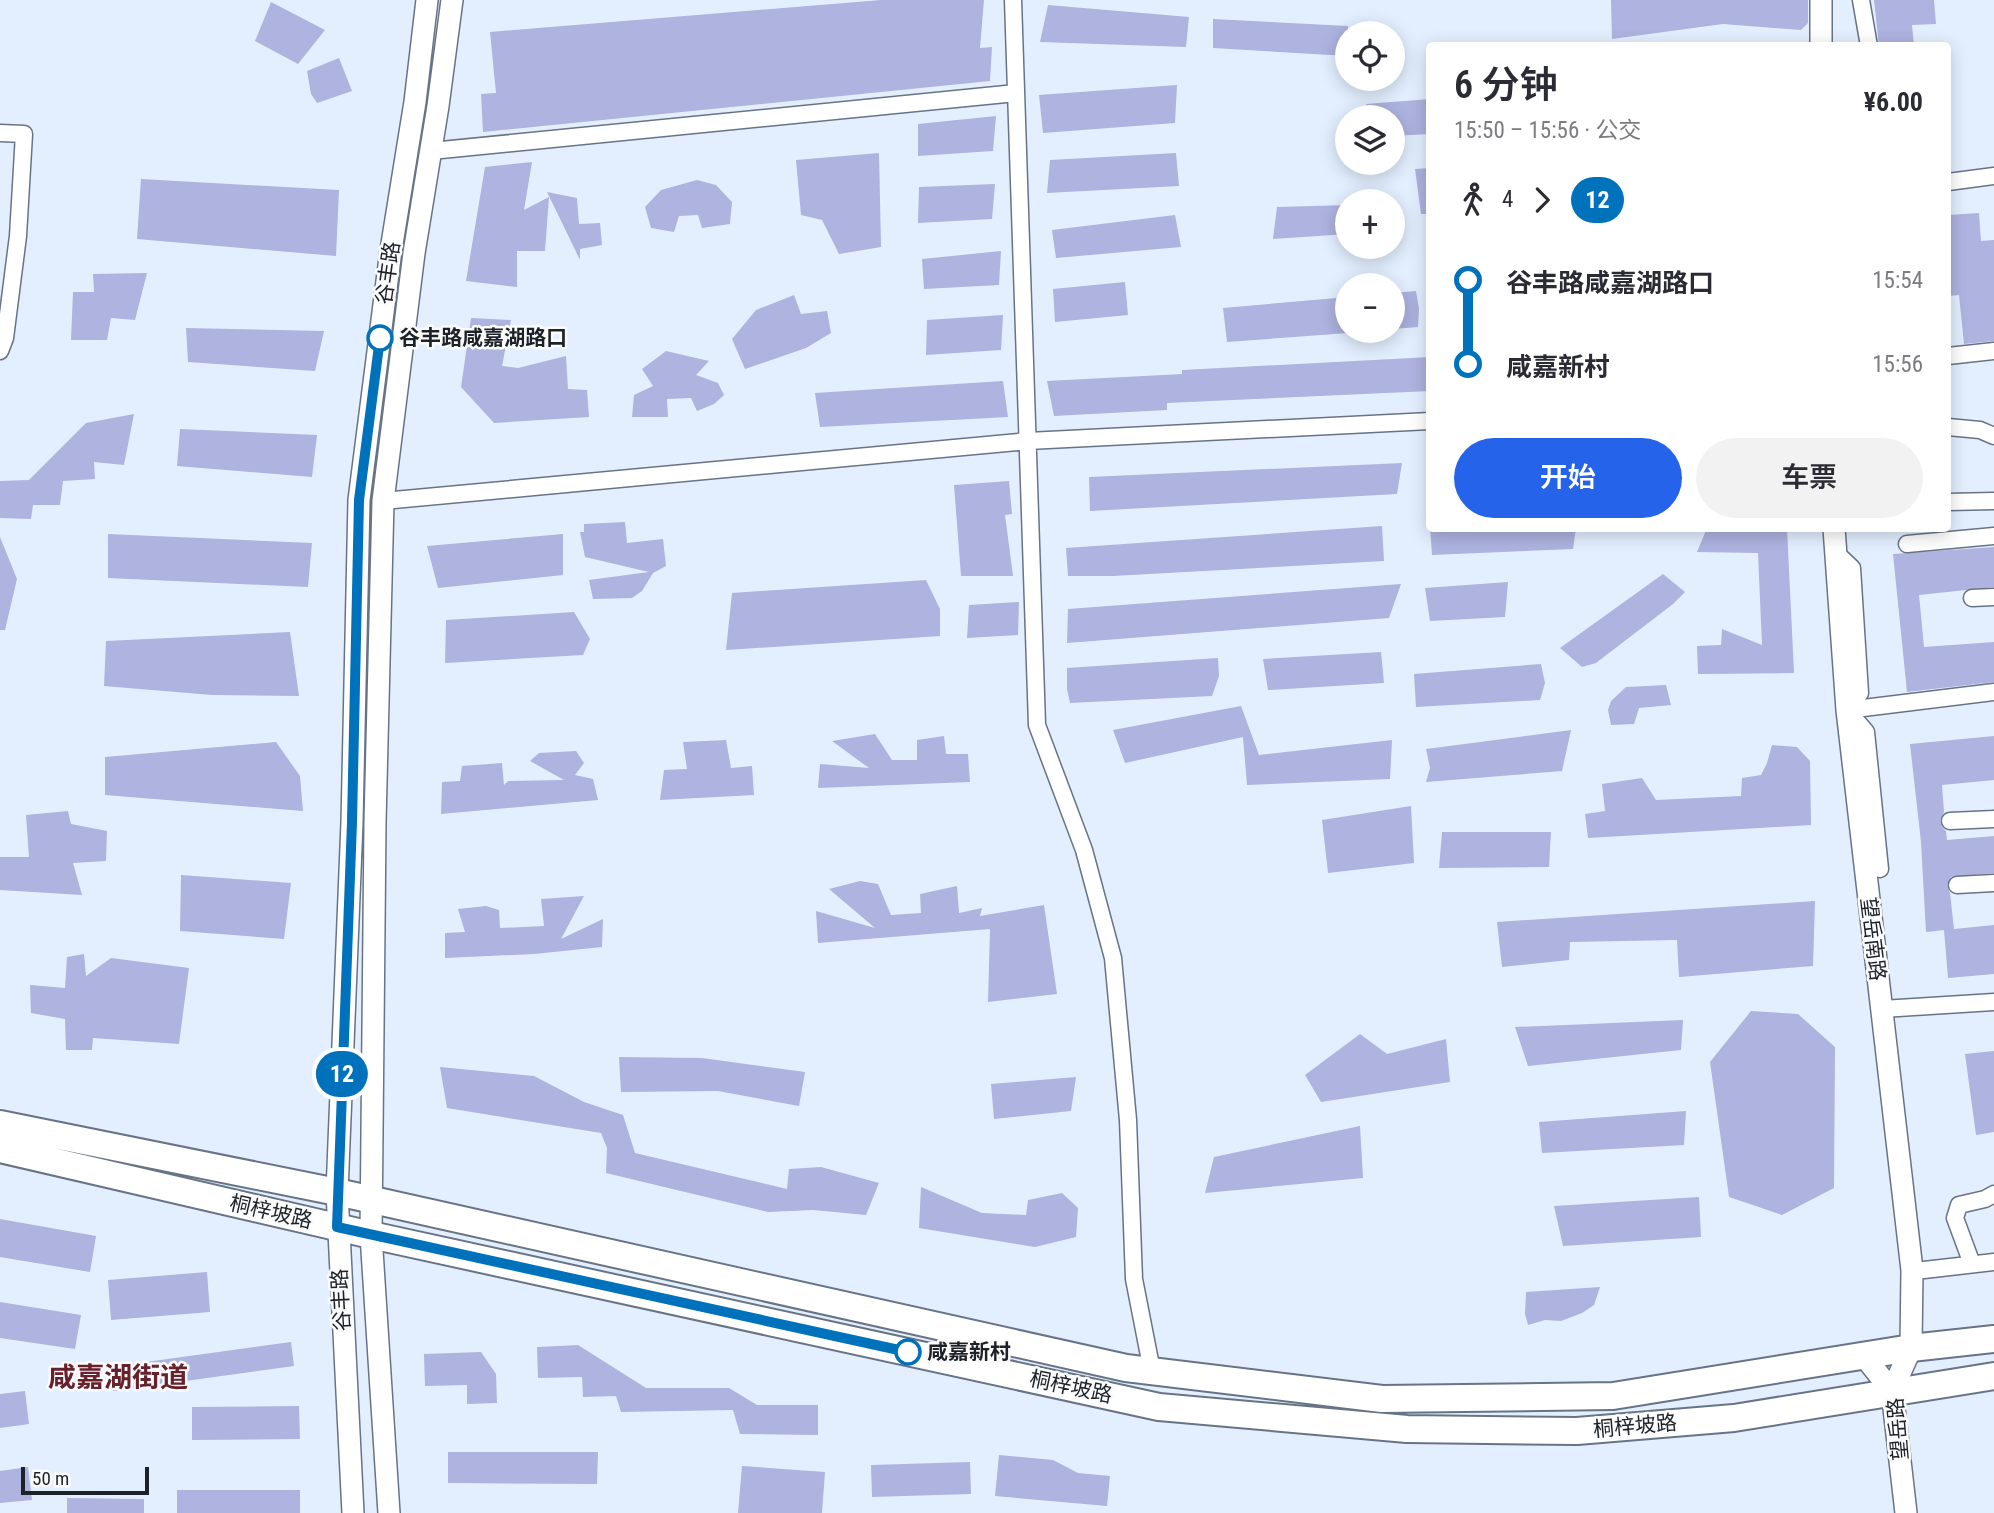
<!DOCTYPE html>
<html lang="zh">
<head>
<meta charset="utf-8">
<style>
  :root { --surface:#fff; --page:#f2f2f3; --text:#2b2b33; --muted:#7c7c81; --accent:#2563eb }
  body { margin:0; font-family:"Roboto Condensed","Noto Sans SC",sans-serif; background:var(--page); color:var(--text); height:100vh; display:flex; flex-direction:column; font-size:26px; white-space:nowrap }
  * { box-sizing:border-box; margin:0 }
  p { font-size:23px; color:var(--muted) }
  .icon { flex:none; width:38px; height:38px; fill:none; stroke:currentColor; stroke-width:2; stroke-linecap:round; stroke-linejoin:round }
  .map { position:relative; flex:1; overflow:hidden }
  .details { position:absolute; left:1426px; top:42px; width:525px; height:490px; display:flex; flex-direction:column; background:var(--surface); border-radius:7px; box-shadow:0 4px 18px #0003 }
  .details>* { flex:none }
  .badge { padding:0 14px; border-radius:23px; font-size:24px; line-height:46px }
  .tools { position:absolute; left:1335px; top:21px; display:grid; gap:14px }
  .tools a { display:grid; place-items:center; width:70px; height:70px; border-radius:50%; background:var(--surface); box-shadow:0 4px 18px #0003; font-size:35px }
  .scale { position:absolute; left:21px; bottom:18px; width:128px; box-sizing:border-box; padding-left:7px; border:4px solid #1d2229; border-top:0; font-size:19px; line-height:24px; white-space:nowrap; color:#1d2229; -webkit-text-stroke:5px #fbfbfb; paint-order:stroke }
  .map>.badge { position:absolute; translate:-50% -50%; box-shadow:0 0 0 4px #fff }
  .legs { display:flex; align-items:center; gap:10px; height:77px; padding:0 28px; font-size:23px }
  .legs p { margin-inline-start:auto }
  .head { display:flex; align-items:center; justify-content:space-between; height:119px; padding:0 28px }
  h1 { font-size:38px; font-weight:600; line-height:52px }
  .cta { display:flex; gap:14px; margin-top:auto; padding:14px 28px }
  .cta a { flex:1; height:80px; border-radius:42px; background:var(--accent); color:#fff; font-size:28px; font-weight:600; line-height:80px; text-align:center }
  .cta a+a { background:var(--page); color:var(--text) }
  ul { padding:0 28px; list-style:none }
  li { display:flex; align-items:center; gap:24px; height:84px; font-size:26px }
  li i { display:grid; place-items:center; width:10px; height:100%; margin:0 9px; background:currentColor }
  li i::after { content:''; width:18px; height:18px; margin:-9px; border:5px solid; border-radius:50%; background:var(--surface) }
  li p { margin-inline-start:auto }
  li:first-child i { background:linear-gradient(#0000 50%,currentColor 0) }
  li:last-child i { background:linear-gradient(currentColor 50%,#0000 0) }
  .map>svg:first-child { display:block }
</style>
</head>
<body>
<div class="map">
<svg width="1994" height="1513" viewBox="0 0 1994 1513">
  <rect width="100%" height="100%" fill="#e3efff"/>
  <!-- building -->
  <path fill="#aeb3e0" d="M881,0h103l-4,48 12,-1 -2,34 -507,51 -2,-38 15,-1 -6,-61z
    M1611,0h197v23l-7,7 -78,-6 -111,15z
    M1874,0h60l2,24 -24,1 2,21h-35z
    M271,2l54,28 -27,34 -43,-23z
    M1048,5l141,12 -3,30 -146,-5z
    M1213,19l135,7v30l-135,-8z
    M339,58l13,33 -35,12 -6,-9 -4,-23z
    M1177,85l-2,38 -132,10 -4,-38z
    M1430,99v35l-37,2v-19h-23l-4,-13z
    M996,116l-3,35 -75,5v-32z
    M879,153l2,94 -42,7 -17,-34 -21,-5 -5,-55z
    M1176,153l3,33 -132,7 3,-33z
    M532,162l-8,48 25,-13 -4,54h-28v36l-51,-6 19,-114z
    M1430,168v46h-9l-6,-45z
    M141,179l198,11 -3,66 -199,-17z
    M697,180l19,5 16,17 -2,22 -28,4 -4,-13 -19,1 -5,16 -23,-4 -6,-21 16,-17z
    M995,184l-3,35 -74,4 1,-36z
    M547,192l30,6 2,26 21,-1 2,22 -22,4v11z
    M1348,205v29l-75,5 4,-32z
    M1979,213l2,28 13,-1v101l-30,3 -5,-49 -11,1v-81z
    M1175,215l6,32 -125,11 -4,-28z
    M1001,251l-2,34 -75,4 -2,-30z
    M147,273l-12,47 -24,-2 -4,22h-36l2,-48h21l-1,-18z
    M1125,282l3,33 -73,7 -2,-33z
    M1416,291l3,18 -1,18 -25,2v-36z
    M794,295l7,19 26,-3 4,22 -25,15 -61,21 -13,-30 24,-29z
    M1348,297v36l-121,9 -4,-34z
    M1003,315l-2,35 -75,5 1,-35z
    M471,318l40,2 -9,46 16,2 48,-12 2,33 19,1 2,27 -95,6 -33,-36z
    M186,328l138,3 -9,40 -127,-9z
    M666,351l43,10 -13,14 22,8 6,12 -10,9 -17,7 -6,-13 -24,1 1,18h-36l2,-22 19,-9 -11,-17z
    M1430,357v34l-263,12v7l-113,6 -7,-35 135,-7v-4z
    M1003,381l5,36 -188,10 -5,-34z
    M134,414l-10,51 -30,-3 1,17 -32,2 -3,24h-27l-2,14 -31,-1v-37l29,-1 57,-57z
    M180,429l137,6 -5,42 -135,-11z
    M1402,463l-5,31 -307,17 -1,-34z
    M1009,481l3,33 -7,1 8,61h-52l-7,-91z
    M625,522l2,21 36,-4 3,27 -13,7 -11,18 -10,7 -39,1 -4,-19 60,-8 -64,-15 -5,-25h4v-8z
    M1382,526l2,35 -271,15h-45l-2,-28z
    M1430,528h146l-3,21 -141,6z
    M1707,528h80l7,145 -96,1 -1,-28 24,-1 1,-16 40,16 -4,-92 -61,-1z
    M108,534l204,9 -4,44 -200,-9z
    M563,534v41l-125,13 -11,-42z
    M0,537l17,42 -12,51h-5z
    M1994,547v40l-75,8 5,52 70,-5v40l-87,10 -14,-138z
    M1663,574l22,18 -12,12 -77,59 -14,4 -22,-19z
    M926,580l14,29v27l-214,14 6,-57z
    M1508,582l-3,35 -75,4 -5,-33z
    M1401,584l-12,34 -322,25 1,-34z
    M1019,602l-1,33 -51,3 2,-33z
    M574,612l16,27 -7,16 -138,8 1,-43z
    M290,632l9,64 -87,-1 -108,-9 2,-45z
    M1381,652l3,31 -116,7 -5,-31z
    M1218,658l1,18 -7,20 -142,7 -3,-14v-21z
    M1541,664l4,19 -5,17 -124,7 -2,-33z
    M1666,685l5,20 -32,3 -5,16 -23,1 -3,-15 3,-9 15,-14z
    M1241,706l18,49 133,-15 -2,39 -143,6 -4,-48 -118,26 -12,-33z
    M1571,730l-9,41 -136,11 4,-14 -4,-19z
    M875,734l17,26h25v-20l27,-4 2,18h22l2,28 -152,6 2,-24 49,4 -37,-27z
    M1994,736v44l-52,5 2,27 -4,9 2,6 4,4 1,9 47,-4v37l-43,4 -4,8 3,8 4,36 -28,3 -5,-90 -11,-98z
    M726,740l5,28 21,-2 2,29 -94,5 4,-30 23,-1 -4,-27z
    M276,742l24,34 3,35 -198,-16v-38z
    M1772,745l25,2 13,14 1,64 -223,13 -3,-24 20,-3 -3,-27 40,-6 14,22 85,-4 1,-18 19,-3 6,-12z
    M576,751l8,12 -9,12 18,4 5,21 -157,14 1,-32 18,-1 2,-15 40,-3 2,22 4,-4 56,-1 -34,-19 9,-8z
    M1411,806l3,57 -86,10 -6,-53z
    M68,811l3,13 36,7 -1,30 -33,2 9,32 -82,-5v-33h29l-3,-42z
    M1442,832h109l-2,35 -110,1z
    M181,875l110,8 -7,56 -104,-8z
    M860,881l18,3 13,31 30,-2 -1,-19 37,-8 2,27 23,-5 -2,8 64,-11 13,89 -69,8 2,-73 -172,14 -2,-32 59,17 -46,-39z
    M584,896l-23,43 42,-20 -1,28 -68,7 -89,4v-25l20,-1 -7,-23 28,-3 13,4 1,18 44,-2 -3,-27z
    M1815,901l-2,65 -134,11 -2,-37 -107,2 -1,18 -67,7 -5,-45z
    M1994,925v49l-46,4 -4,-48z
    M84,954l2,22 25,-18 78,10 -10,76 -86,-6 -1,12h-26l-1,-31 -34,-6 -1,-28 35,3 2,-31z
    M1751,1011l47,3 37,33 -1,141 -52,27 -53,-18 -19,-135z
    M1683,1020l-2,30 -153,16 -13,-39z
    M1360,1034l27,20 59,-15 4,43 -129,20 -16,-27z
    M1994,1051v81l-18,3 -11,-81z
    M619,1057l83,1 103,14 -6,34 -81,-15 -97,1z
    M440,1067l94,9 50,26 39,13 12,38 152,36 2,-20 32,-2 58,16 -13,32 -53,-5 -45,2 -162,-39 1,-25 -6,-15 -154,-25z
    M1076,1077l-5,34 -77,8 -3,-35z
    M1686,1111l-2,34 -142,8 -3,-31z
    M1360,1126l3,52 -158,15 9,-36z
    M921,1187l61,26 44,2 2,-15 34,-7 16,15 -2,29 -41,10 -116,-19z
    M1699,1197l2,40 -138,9 -9,-40z
    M0,1219l96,17 -6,36 -90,-15z
    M207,1272l3,40 -99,8 -3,-40z
    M1600,1287l-6,18 -12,8 -21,8 -16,-1 -17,5 -3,-11 1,-22z
    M0,1302l81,13 -6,34 -75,-11z
    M291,1342l3,24 -181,25 -3,-24z
    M578,1345l68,43h83l28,17h61v30l-78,-1 -7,-24 -112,2 -5,-16 -33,1 -1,-20 -44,1 -1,-31z
    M481,1352l15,22 1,29 -30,1v-19l-42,1 -1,-32z
    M25,1391l4,33 -29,4v-34z
    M299,1406l1,33 -108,1v-33z
    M448,1452h150l-1,32 -149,-1z
    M999,1455l54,5 25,13 32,3 -3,30 -112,-10z
    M970,1462l1,32 -99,3 -1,-32z
    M742,1466l83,6 -3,41h-84z
    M28,1467l4,33 -32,3v-32z
    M177,1490h123v23h-123z
    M67,1498l77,1v14h-77z"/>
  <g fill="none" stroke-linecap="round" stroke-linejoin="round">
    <!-- minor casing -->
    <g stroke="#677485" stroke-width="19">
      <path id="minor" d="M1013,0l24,725 47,125 29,108 15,162 6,159 18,92
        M1861,0l8,46
        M0,133l24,1 -6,102 -13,102 -5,13
        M431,151l585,-58
        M1948,182l46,-6
        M1948,356l46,-5
        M1948,427l32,3 14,6
        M383,501l645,-60 402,-20
        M1948,502l46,-1
        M1907,544l87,-8
        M1835,552l17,16 8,125 -13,17
        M1972,598l22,-1
        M1847,710l19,22 14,137
        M1847,710l147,-18
        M1950,821l44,-2
        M1957,885l37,-2
        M1882,1009l112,-7
        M1972,1264l-17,-46 4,-13 26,-6 9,-5
        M1912,1270h12l70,-8"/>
    </g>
    <!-- tertiary casing -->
    <g stroke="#677485" stroke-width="24">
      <path id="tertiary" d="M1821,0v46
        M1834,528l13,182 65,560 -1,78 -19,43 14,122
        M1864,1356l28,35
        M353,1513l-16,-321 15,-370 7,-322 32,-250 24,-148 12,-102
        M389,1513l-18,-278 4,-412 8,-322 31,-248 24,-147 14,-106"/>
    </g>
    <!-- primary casing -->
    <g stroke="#677485" stroke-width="30">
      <path id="primary" d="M0,1124l337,68 789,176 256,31 231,-3 298,-48 83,-9
        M0,1149l371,86 788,172 248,22 170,2 157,-13 260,-42"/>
    </g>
    <!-- minor -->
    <use href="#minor" stroke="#fff" stroke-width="16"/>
    <!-- tertiary -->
    <use href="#tertiary" stroke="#fff" stroke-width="21"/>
    <!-- primary -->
    <use href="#primary" stroke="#fff" stroke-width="26"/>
  </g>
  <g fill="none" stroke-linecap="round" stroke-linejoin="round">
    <!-- line-1 casing -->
    <g stroke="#fff" stroke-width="16">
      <path id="line-1" d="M380,338l-21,162 -7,322 -15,405 571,125"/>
    </g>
    <!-- line-1 -->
    <use href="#line-1" stroke="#0072bc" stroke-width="10"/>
  </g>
  <!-- markers -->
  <g fill="#fff" stroke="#0072bc" stroke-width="3.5">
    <circle cx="380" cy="338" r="12"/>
    <circle cx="908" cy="1352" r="12"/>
  </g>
  <g text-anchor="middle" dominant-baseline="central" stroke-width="5" stroke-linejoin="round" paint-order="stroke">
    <!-- street labels -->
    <g font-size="21" fill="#1d2229" stroke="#fbfbfb">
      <text transform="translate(388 273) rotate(-82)">谷丰路</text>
      <text transform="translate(1873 939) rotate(83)">望岳南路</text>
      <text transform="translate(271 1212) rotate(13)">桐梓坡路</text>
      <text transform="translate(341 1300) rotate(-93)">谷丰路</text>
      <text transform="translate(1071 1387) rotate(12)">桐梓坡路</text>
      <text transform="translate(1635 1426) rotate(-5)">桐梓坡路</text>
      <text transform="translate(1898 1429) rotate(-95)">望岳路</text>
    </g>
    <!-- stop labels -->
    <g font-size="21" font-weight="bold" fill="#1d2229" stroke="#fbfbfb" text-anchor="start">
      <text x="399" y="338">谷丰路咸嘉湖路口</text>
      <text x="927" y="1352">咸嘉新村</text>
    </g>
    <!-- district labels -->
    <g font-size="28" font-weight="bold" fill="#67212c" stroke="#fbfbfb">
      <text x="118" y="1377">咸嘉湖街道</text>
    </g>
  </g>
</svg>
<div class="tools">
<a><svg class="icon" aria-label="locate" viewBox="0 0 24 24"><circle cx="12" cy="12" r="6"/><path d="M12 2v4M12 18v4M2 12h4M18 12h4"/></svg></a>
<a><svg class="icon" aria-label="layers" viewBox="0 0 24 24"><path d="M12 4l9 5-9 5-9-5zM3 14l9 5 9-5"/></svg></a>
<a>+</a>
<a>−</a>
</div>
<div class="scale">50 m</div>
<b class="badge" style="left:342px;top:1074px;background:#0072bc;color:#fff">12</b>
<section class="details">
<div class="head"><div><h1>6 分钟</h1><p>15:50 – 15:56 · 公交</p></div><b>¥6.00</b></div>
<div class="legs"><svg class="icon" aria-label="walk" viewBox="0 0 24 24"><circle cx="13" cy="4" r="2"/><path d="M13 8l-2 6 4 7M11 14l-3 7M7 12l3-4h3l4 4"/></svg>4<svg class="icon" aria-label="forward" viewBox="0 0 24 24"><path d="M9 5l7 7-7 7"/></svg><b class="badge" style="background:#0072bc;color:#fff">12</b></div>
<ul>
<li><i style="color:#0072bc"></i><b>谷丰路咸嘉湖路口</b><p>15:54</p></li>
<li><i style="color:#0072bc"></i><b>咸嘉新村</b><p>15:56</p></li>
</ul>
<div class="cta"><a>开始</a><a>车票</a></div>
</section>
</div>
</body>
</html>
